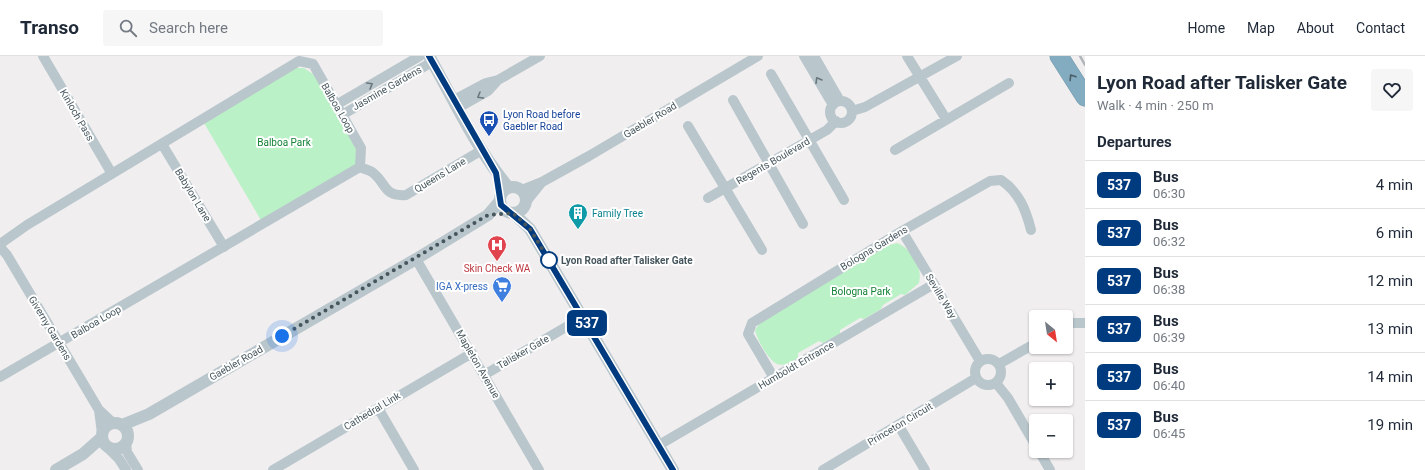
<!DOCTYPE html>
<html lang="en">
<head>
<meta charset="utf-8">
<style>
  :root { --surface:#fff; --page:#f6f6f7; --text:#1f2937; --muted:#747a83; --line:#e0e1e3 }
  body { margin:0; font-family:Roboto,sans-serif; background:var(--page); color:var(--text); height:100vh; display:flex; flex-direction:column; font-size:15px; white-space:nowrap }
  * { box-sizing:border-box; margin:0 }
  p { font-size:13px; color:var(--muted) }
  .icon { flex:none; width:22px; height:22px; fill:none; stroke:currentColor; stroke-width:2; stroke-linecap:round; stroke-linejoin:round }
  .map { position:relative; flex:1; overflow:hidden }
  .drawer { display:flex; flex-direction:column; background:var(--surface); width:340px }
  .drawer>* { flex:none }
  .badge { padding:0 8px; border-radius:6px; font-size:14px; line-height:26px }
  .needle { width:26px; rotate:150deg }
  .tools { position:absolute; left:1029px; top:254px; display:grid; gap:8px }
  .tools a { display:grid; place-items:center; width:44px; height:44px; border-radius:4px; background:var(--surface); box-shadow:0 1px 3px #0004; font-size:20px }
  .you { position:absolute; width:20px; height:20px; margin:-10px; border:3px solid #fff; border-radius:50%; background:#1a73e8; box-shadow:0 0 0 6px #1a73e833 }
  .map>.badge { position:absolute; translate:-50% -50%; box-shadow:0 0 0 2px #fff }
  h2 { padding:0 12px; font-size:15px; line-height:36px }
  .round { display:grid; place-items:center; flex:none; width:42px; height:42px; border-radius:4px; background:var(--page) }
  .summary { display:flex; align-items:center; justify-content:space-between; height:68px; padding:0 12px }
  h1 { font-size:19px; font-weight:700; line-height:30px }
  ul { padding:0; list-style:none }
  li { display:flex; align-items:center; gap:12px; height:48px; padding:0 12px; border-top:1px solid var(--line) }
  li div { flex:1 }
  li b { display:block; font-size:15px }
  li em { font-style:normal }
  li .badge { min-width:44px; font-weight:700; text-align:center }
  header { display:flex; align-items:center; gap:24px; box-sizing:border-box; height:56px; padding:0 20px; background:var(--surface); border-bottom:1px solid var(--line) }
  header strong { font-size:19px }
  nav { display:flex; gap:22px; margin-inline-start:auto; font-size:14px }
  .search { width:280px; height:36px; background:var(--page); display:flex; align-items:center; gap:10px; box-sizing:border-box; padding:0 14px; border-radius:4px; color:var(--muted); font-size:15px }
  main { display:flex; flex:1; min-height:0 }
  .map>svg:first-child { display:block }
</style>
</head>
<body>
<header>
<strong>Transo</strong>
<div class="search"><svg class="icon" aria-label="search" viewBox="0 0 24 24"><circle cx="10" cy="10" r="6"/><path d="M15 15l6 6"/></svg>Search here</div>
<nav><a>Home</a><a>Map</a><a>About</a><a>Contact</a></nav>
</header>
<main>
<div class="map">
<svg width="1085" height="414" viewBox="0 0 1085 414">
  <rect width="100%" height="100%" fill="#f1eeef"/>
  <!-- green -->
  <path fill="#bbf1c6" d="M295,12h9l9,6 45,76 -2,15 -94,57 -58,-99z
    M897,187c15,6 26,25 22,40l-14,12 -4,-1 -18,11 -2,4 -17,10 -4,-1 -20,12v4l-17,9 -4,-2 -21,12v5c-17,11 -23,9 -34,-8 -4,-7 -7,-12 -9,-20l5,-7 108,-66 21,-12z"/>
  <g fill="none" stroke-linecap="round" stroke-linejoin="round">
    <!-- motorway casing -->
    <g stroke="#6f97ac" stroke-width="19">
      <path id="motorway" d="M1059,0l26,41"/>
    </g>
    <!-- minor -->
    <path stroke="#b9c6cc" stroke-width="10" d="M43,0l69,118
      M804,0l29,49
      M814,0l26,45
      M907,0l39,63
      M771,18l73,126
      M454,44l32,-17 12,-3 42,-24
      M733,44l70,124
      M830 56a11 11 0 1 1 22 0a11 11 0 1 1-22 0Z
      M336,49l84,-49
      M458,52l30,-17 10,-11
      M852,55l13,-4 92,-51
      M342,59l90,-53
      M688,70l74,124
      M162,88l62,103
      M895,94l114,-67
      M360,111c4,2 9,3 12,5 15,11 11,25 34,23l76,-45
      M522,134l20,-8 47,-26 169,-100
      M708,142l119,-68 9,-9
      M526,146l16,-20
      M902,175l78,130
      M0,188l27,-19 272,-164 14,3 48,84 -1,19 -360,210
      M0,191l7,8 92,155 14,13
      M416,203l123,211
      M1066,270l6,-3h13
      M975 316a13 13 0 1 1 26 0a13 13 0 1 1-26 0Z
      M999,308l37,-21
      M484,319l99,-58
      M774,322l-26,-44 4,-11 150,-92 88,-50 11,-1c18,12 25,30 30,50
      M996,327l12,15 28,48
      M378,352l36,62
      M99,354l3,23
      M899,370l26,44
      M126,387l1,9 11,18
      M659,389l275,-161
      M109,393l10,10 7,11
      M1039,395l11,19
      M273,414l199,-117
      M823,414l153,-92"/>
    <!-- tertiary -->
    <path stroke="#b9c6cc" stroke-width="12" d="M429,0c25,44 47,93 80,132
      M500 144a13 13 0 1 1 26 0a13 13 0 1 1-26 0Z
      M513,157l17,16 143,241
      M102 380a13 13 0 1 1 26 0a13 13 0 1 1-26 0Z
      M122,369l27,-11 267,-155 72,-44 12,-14
      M56,414l27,-16 18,-16"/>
    <!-- motorway -->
    <use href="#motorway" stroke="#84acc0" stroke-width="18"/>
    <!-- rail -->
    <path stroke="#b0b5b9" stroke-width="2.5" d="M1080,0l5,9"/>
  </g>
  <!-- one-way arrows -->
  <defs><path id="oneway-chevron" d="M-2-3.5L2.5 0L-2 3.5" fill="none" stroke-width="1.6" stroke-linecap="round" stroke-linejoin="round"/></defs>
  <use stroke="#4c5f67" href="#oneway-chevron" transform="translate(1072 21) rotate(-122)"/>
  <g stroke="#68787e">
    <use href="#oneway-chevron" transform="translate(818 24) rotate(-121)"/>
    <use href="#oneway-chevron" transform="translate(370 29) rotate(-30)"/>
    <use href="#oneway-chevron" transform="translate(480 40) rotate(150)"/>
  </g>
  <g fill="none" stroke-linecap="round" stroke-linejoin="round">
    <!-- line casing -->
    <g stroke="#fff" stroke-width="9">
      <path id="line" d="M429,0l67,117 5,32 29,24 143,241"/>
    </g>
    <!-- line -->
    <use href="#line" stroke="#003b80" stroke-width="6"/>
    <!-- walk -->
    <path stroke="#46565d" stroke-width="4" stroke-dasharray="0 7.2" d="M282,280l206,-121 25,-2 17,16 19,31"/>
  </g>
  <!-- icons -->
  <defs>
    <g id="bus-pin" transform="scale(1)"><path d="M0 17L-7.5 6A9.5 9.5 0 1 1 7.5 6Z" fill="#1a4fb4" stroke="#fff"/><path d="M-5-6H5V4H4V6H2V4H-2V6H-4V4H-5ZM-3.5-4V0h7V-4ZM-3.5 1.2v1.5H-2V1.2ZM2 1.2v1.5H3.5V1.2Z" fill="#fff"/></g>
    <g id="building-pin" transform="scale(1)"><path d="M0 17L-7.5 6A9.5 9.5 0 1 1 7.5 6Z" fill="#0f9aa8" stroke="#fff"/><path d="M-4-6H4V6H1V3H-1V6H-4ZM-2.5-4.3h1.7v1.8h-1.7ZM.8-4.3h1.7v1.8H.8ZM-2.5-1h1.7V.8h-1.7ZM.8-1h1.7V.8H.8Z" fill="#fff"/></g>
    <g id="hospital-pin" transform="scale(1)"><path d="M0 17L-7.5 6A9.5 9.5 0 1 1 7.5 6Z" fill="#e0444e" stroke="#fff"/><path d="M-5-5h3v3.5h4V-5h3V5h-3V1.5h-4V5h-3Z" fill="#fff"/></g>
    <g id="supermarket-pin" transform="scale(1)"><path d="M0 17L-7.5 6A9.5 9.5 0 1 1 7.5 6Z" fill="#3f7fe0" stroke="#fff"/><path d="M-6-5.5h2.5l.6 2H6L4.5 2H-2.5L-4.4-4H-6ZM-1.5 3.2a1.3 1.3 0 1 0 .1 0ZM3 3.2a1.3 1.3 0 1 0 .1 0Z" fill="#fff"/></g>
  </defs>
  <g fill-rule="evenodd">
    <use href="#bus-pin" x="489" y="64"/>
    <use href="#building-pin" x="578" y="157"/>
    <use href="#hospital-pin" x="497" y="189"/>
    <use href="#supermarket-pin" x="502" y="230"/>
  </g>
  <!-- markers -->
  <circle fill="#fff" stroke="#003b80" stroke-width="2" cx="549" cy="204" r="8"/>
  <g text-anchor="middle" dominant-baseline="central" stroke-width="4" stroke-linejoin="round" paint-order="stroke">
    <!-- street labels -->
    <g font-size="10" fill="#46565d" stroke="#fff">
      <text transform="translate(387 32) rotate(-30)">Jasmine Gardens</text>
      <text transform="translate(338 52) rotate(60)">Balboa Loop</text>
      <text transform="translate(77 59) rotate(60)">Kinloch Pass</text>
      <text transform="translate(650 64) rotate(-31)">Gaebler Road</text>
      <text transform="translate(773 105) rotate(-30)">Regents Boulevard</text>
      <text transform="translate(440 119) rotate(-31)">Queens Lane</text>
      <text transform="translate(193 139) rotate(59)">Babylon Lane</text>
      <text transform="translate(874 192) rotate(-31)">Bologna Gardens</text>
      <text transform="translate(941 240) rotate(59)">Seville Way</text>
      <text transform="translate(96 266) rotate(-30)">Balboa Loop</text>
      <text transform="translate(50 272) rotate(59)">Giverny Gardens</text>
      <text transform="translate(523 296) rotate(-30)">Talisker Gate</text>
      <text transform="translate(236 307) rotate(-30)">Gaebler Road</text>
      <text transform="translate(478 308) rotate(60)">Mapleton Avenue</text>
      <text transform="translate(796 309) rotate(-30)">Humboldt Entrance</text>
      <text transform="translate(372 355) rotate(-31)">Cathedral Link</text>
      <text transform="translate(900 368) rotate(-31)">Princeton Circuit</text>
    </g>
    <!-- transit labels -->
    <g font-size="10" fill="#164399" stroke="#fff" text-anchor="start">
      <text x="503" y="58">Lyon Road before<tspan x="503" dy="12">Gaebler Road</tspan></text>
    </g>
    <!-- park labels -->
    <g font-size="10" fill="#138236" stroke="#fff">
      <text x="284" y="86">Balboa Park</text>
      <text x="861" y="235">Bologna Park</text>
    </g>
    <!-- culture labels -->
    <g font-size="10" fill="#0d838f" stroke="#fff" text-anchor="start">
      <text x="592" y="157">Family Tree</text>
    </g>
    <!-- stop labels -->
    <g font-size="10" font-weight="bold" fill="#46565d" stroke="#fff" text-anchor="start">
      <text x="561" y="204">Lyon Road after Talisker Gate</text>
    </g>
    <!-- health labels -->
    <g font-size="10" fill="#be3a42" stroke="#fff">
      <text x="497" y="212">Skin Check WA</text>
    </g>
    <!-- shop labels -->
    <g font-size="10" fill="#366cbe" stroke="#fff" text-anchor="end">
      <text x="488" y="230">IGA X-press</text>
    </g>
  </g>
</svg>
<div class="tools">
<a><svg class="needle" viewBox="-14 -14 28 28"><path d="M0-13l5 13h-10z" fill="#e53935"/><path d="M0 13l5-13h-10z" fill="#747a83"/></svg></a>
<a>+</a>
<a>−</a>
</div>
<div class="you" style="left:282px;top:280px"></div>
<b class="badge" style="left:587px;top:267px;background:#003b80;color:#fff">537</b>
</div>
<section class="drawer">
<div class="summary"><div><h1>Lyon Road after Talisker Gate</h1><p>Walk · 4 min · 250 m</p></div><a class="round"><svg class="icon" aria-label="heart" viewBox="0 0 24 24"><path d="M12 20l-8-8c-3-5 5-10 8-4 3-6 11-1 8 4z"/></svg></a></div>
<h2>Departures</h2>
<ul>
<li><span class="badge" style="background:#003b80;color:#fff">537</span><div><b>Bus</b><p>06:30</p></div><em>4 min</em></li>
<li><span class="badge" style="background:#003b80;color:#fff">537</span><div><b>Bus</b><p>06:32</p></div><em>6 min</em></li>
<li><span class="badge" style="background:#003b80;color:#fff">537</span><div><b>Bus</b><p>06:38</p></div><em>12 min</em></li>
<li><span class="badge" style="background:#003b80;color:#fff">537</span><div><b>Bus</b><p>06:39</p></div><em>13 min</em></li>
<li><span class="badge" style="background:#003b80;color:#fff">537</span><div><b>Bus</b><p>06:40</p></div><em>14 min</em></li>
<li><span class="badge" style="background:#003b80;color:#fff">537</span><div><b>Bus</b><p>06:45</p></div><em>19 min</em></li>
</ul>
</section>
</main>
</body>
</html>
